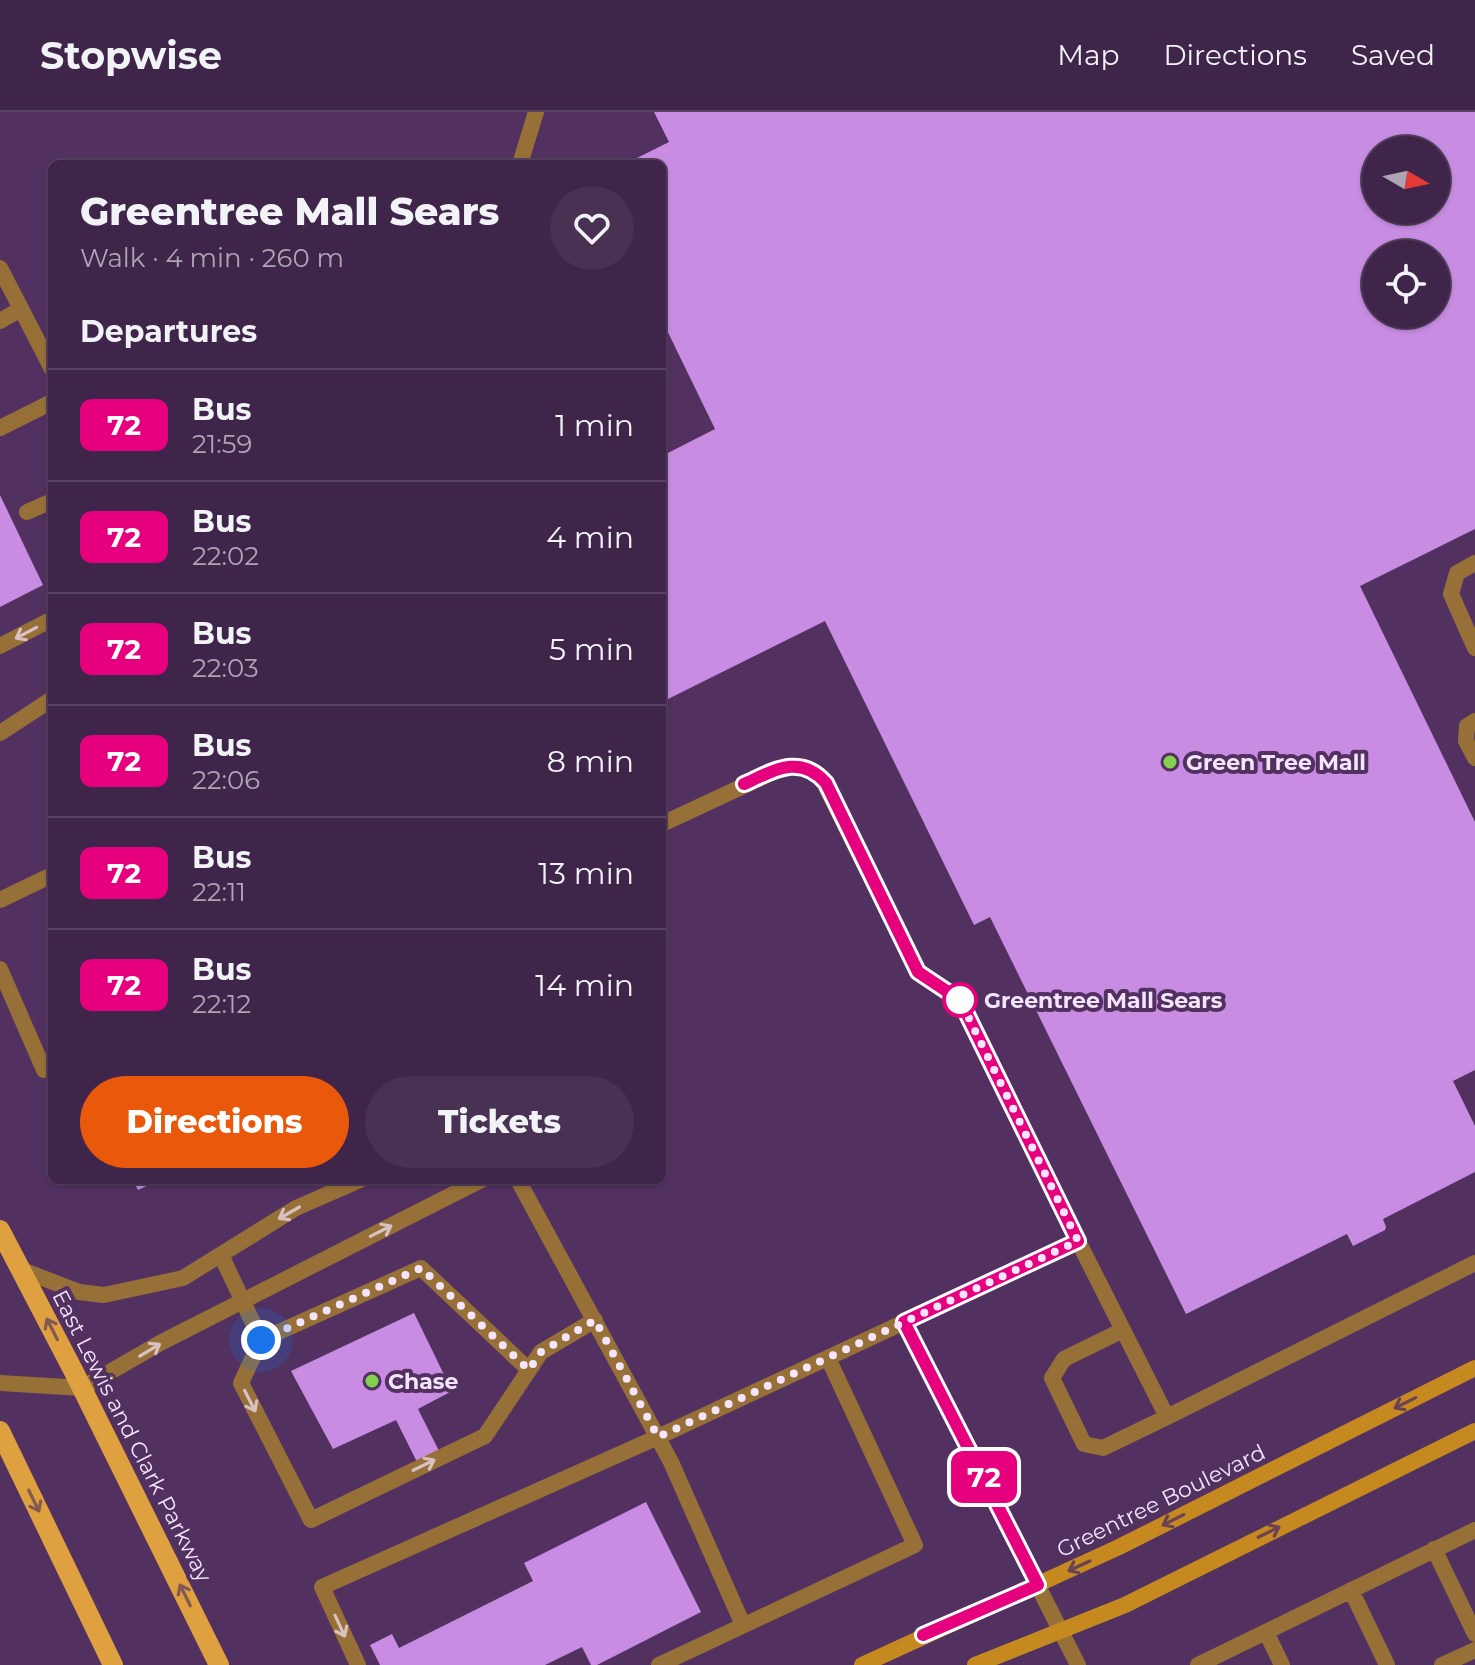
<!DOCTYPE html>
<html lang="en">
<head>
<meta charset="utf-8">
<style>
  :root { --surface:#3e2549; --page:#493153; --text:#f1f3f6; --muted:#ada5b4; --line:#574261; --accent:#ea580c }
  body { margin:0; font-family:Montserrat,sans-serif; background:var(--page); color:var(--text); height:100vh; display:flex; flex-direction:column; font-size:30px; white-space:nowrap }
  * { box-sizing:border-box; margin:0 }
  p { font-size:26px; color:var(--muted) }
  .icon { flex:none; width:44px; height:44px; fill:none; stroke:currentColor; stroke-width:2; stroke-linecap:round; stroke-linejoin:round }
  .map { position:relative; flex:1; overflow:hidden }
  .details { position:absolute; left:48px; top:48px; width:618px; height:1024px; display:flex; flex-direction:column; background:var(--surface); border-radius:12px; box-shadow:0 2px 6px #0004,0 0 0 2px var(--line) }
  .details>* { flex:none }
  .badge { padding:0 16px; border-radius:12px; font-size:28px; line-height:52px }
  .needle { width:52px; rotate:99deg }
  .tools { position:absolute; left:1362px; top:24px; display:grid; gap:16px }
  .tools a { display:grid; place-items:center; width:88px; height:88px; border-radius:50%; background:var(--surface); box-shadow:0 2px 6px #0004,0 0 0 2px var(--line); font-size:40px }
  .you { position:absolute; width:40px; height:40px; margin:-20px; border:6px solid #fff; border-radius:50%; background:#1a73e8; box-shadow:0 0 0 12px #1a73e833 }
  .map>.badge { position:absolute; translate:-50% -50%; box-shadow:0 0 0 4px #fff }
  h2 { padding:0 32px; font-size:30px; line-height:72px }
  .round { display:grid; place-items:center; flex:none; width:84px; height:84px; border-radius:42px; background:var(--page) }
  .head { display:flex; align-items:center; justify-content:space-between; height:136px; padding:0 32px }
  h1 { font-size:38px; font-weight:800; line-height:60px }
  .cta { display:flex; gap:16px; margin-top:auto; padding:16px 32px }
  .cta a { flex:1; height:92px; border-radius:48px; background:var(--accent); color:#fff; font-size:32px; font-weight:800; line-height:92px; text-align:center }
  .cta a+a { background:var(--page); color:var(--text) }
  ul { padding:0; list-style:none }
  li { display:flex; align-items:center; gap:24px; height:112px; padding:0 32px; border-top:2px solid var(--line) }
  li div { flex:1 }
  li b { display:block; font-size:30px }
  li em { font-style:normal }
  li .badge { min-width:88px; font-weight:700; text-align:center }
  header { display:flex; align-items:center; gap:48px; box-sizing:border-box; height:112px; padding:0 40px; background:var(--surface); border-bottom:2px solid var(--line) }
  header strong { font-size:38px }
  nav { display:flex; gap:44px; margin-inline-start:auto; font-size:28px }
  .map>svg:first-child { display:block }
</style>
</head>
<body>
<header>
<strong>Stopwise</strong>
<nav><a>Map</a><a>Directions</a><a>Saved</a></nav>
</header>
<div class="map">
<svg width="1475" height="1553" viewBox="0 0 1475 1553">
  <rect width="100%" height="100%" fill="#523161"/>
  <!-- building -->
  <path fill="#c88de3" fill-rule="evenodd" d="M654,0h821v417l-115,57 115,236v248l-22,11 22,45v46l-92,47 3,8 -1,3 -32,16 -6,-12 -161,80 -196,-397 -16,8 -149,-304 -163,81v-246l53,-27 -53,-109v-156h-37l44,-22zM1376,38h60v60h-60zM1376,142h60v60h-60z
    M0,383l43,90 -43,22z
    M133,1068h26l-21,10z
    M414,1201l38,78 -34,18 21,42 -22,11 -21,-42 -63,29 -42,-78z
    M646,1390l55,110 -104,53h-6l-9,-18 -37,18h-165l-10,-20 22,-11 7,14 134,-67 -9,-18z"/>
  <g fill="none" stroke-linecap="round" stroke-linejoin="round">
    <!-- lane -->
    <path stroke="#977038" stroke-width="16" d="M520,52l16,-52
      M0,156l52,101
      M0,209l21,-12
      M0,316l52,-26
      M27,400l25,-11
      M1475,451l-18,10 -6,21 24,54
      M0,534l52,-27
      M1475,609l-8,5 -1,15 9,17
      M0,621l52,-34
      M0,788l52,-25
      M0,857l44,101 8,-3
      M518,1068l153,282 72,163
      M1078,1129l89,176 308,-154
      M221,1143l40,85 -20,43 70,137 174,-84 56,-84 54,-32
      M22,1158l57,22 25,3 79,-17 113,-70 64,-28
      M904,1210l174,343
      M1121,1219l-57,28 -12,19 32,66 19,4 64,-31
      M261,1228l160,-72 108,102
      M0,1271l82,5 80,-46 319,-162
      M1434,1437l41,85
      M1351,1478l36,75
      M1266,1520l16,33
      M358,1553l-36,-78 336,-150 420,-196 -118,-241 -42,-28 -97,-195c-12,-10 -22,-12 -37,-10l-122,57
      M659,1553l256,-120 -87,-187
      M1198,1553l277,-135
      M1442,1553l33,-15"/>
    <!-- secondary -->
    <path stroke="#c68920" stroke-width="16" d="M862,1553l257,-118 356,-179
      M975,1553l150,-60 350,-174"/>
    <!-- primary -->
    <path stroke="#dfa03f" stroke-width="20" d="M0,1118l74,142 145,293
      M0,1319l113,234"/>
  </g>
  <!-- one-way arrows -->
  <defs><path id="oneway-shaft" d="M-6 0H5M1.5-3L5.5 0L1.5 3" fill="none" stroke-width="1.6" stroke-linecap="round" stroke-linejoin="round" transform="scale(2)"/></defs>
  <g stroke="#d8c1c1">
    <use href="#oneway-shaft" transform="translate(26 521) rotate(152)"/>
    <use href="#oneway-shaft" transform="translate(289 1101) rotate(150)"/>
    <use href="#oneway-shaft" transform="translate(381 1119) rotate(-27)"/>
    <use href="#oneway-shaft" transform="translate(150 1238) rotate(-31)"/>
    <use href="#oneway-shaft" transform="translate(250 1289) rotate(63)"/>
    <use href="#oneway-shaft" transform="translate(424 1353) rotate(-26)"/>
    <use href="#oneway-shaft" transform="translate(340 1514) rotate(65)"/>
  </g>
  <g stroke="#835855">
    <use href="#oneway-shaft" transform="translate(52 1217) rotate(-117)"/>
    <use href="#oneway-shaft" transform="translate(34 1389) rotate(64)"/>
    <use href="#oneway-shaft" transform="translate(185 1483) rotate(-116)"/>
  </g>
  <g stroke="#694354">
    <use href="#oneway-shaft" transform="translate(1405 1291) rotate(153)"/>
    <use href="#oneway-shaft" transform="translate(1173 1408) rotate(153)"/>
    <use href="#oneway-shaft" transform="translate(1269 1420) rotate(-26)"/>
    <use href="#oneway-shaft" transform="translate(1079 1454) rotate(155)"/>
  </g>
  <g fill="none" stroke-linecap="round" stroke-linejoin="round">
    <!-- line casing -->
    <g stroke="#fff" stroke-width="18">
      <path id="line" d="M744,672c29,-13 56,-31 82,-1l92,189 42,28 118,241 -174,81 134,263 -115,50"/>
    </g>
    <!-- line -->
    <use href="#line" stroke="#e6007e" stroke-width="12"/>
    <!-- walk -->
    <path stroke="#f4e4fc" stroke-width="8" stroke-dasharray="0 14.4" d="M261,1228l160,-72 108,102 12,-18 54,-32 63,117 420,-196 -118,-241"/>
  </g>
  <!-- markers -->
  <g fill="#84d04e" stroke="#523161" stroke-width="3">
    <circle cx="1170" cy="650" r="8"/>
    <circle cx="372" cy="1269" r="8"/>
  </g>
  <circle fill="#fff" stroke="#e6007e" stroke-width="4" cx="960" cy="888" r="16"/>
  <g text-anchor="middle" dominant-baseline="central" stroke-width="8" stroke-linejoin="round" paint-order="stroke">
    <!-- poi labels -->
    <g font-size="22" font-weight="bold" fill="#f4e4fc" stroke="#523161" text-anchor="start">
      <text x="1186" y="650">Green Tree Mall</text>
      <text x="388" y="1269">Chase</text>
    </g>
    <!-- stop labels -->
    <g font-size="22" font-weight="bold" fill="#f4e4fc" stroke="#523161" text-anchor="start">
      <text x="984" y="888">Greentree Mall Sears</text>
    </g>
    <!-- street labels -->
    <g font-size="22" fill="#f4e4fc" stroke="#523161">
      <text transform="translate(132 1324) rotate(63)">East Lewis and Clark Parkway</text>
      <text transform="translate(1161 1389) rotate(-26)">Greentree Boulevard</text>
    </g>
  </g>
</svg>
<div class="tools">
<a><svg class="needle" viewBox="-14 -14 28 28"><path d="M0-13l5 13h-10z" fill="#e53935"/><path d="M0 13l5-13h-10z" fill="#ada5b4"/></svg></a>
<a><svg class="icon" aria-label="locate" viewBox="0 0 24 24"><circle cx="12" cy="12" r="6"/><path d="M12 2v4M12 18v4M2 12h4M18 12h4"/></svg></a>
</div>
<div class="you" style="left:261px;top:1228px"></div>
<b class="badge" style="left:984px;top:1365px;background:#e6007e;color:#fff">72</b>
<section class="details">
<div class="head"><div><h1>Greentree Mall Sears</h1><p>Walk · 4 min · 260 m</p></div><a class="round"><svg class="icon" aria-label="heart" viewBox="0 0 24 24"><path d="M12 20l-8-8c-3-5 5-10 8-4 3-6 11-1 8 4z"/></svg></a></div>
<h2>Departures</h2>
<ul>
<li><span class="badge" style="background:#e6007e;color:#fff">72</span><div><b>Bus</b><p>21:59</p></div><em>1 min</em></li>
<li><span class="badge" style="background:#e6007e;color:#fff">72</span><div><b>Bus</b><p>22:02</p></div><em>4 min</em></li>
<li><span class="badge" style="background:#e6007e;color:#fff">72</span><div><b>Bus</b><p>22:03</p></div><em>5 min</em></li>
<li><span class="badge" style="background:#e6007e;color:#fff">72</span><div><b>Bus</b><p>22:06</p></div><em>8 min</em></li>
<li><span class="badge" style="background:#e6007e;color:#fff">72</span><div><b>Bus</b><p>22:11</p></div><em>13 min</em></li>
<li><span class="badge" style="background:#e6007e;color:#fff">72</span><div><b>Bus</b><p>22:12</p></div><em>14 min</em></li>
</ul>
<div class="cta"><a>Directions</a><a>Tickets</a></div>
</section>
</div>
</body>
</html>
